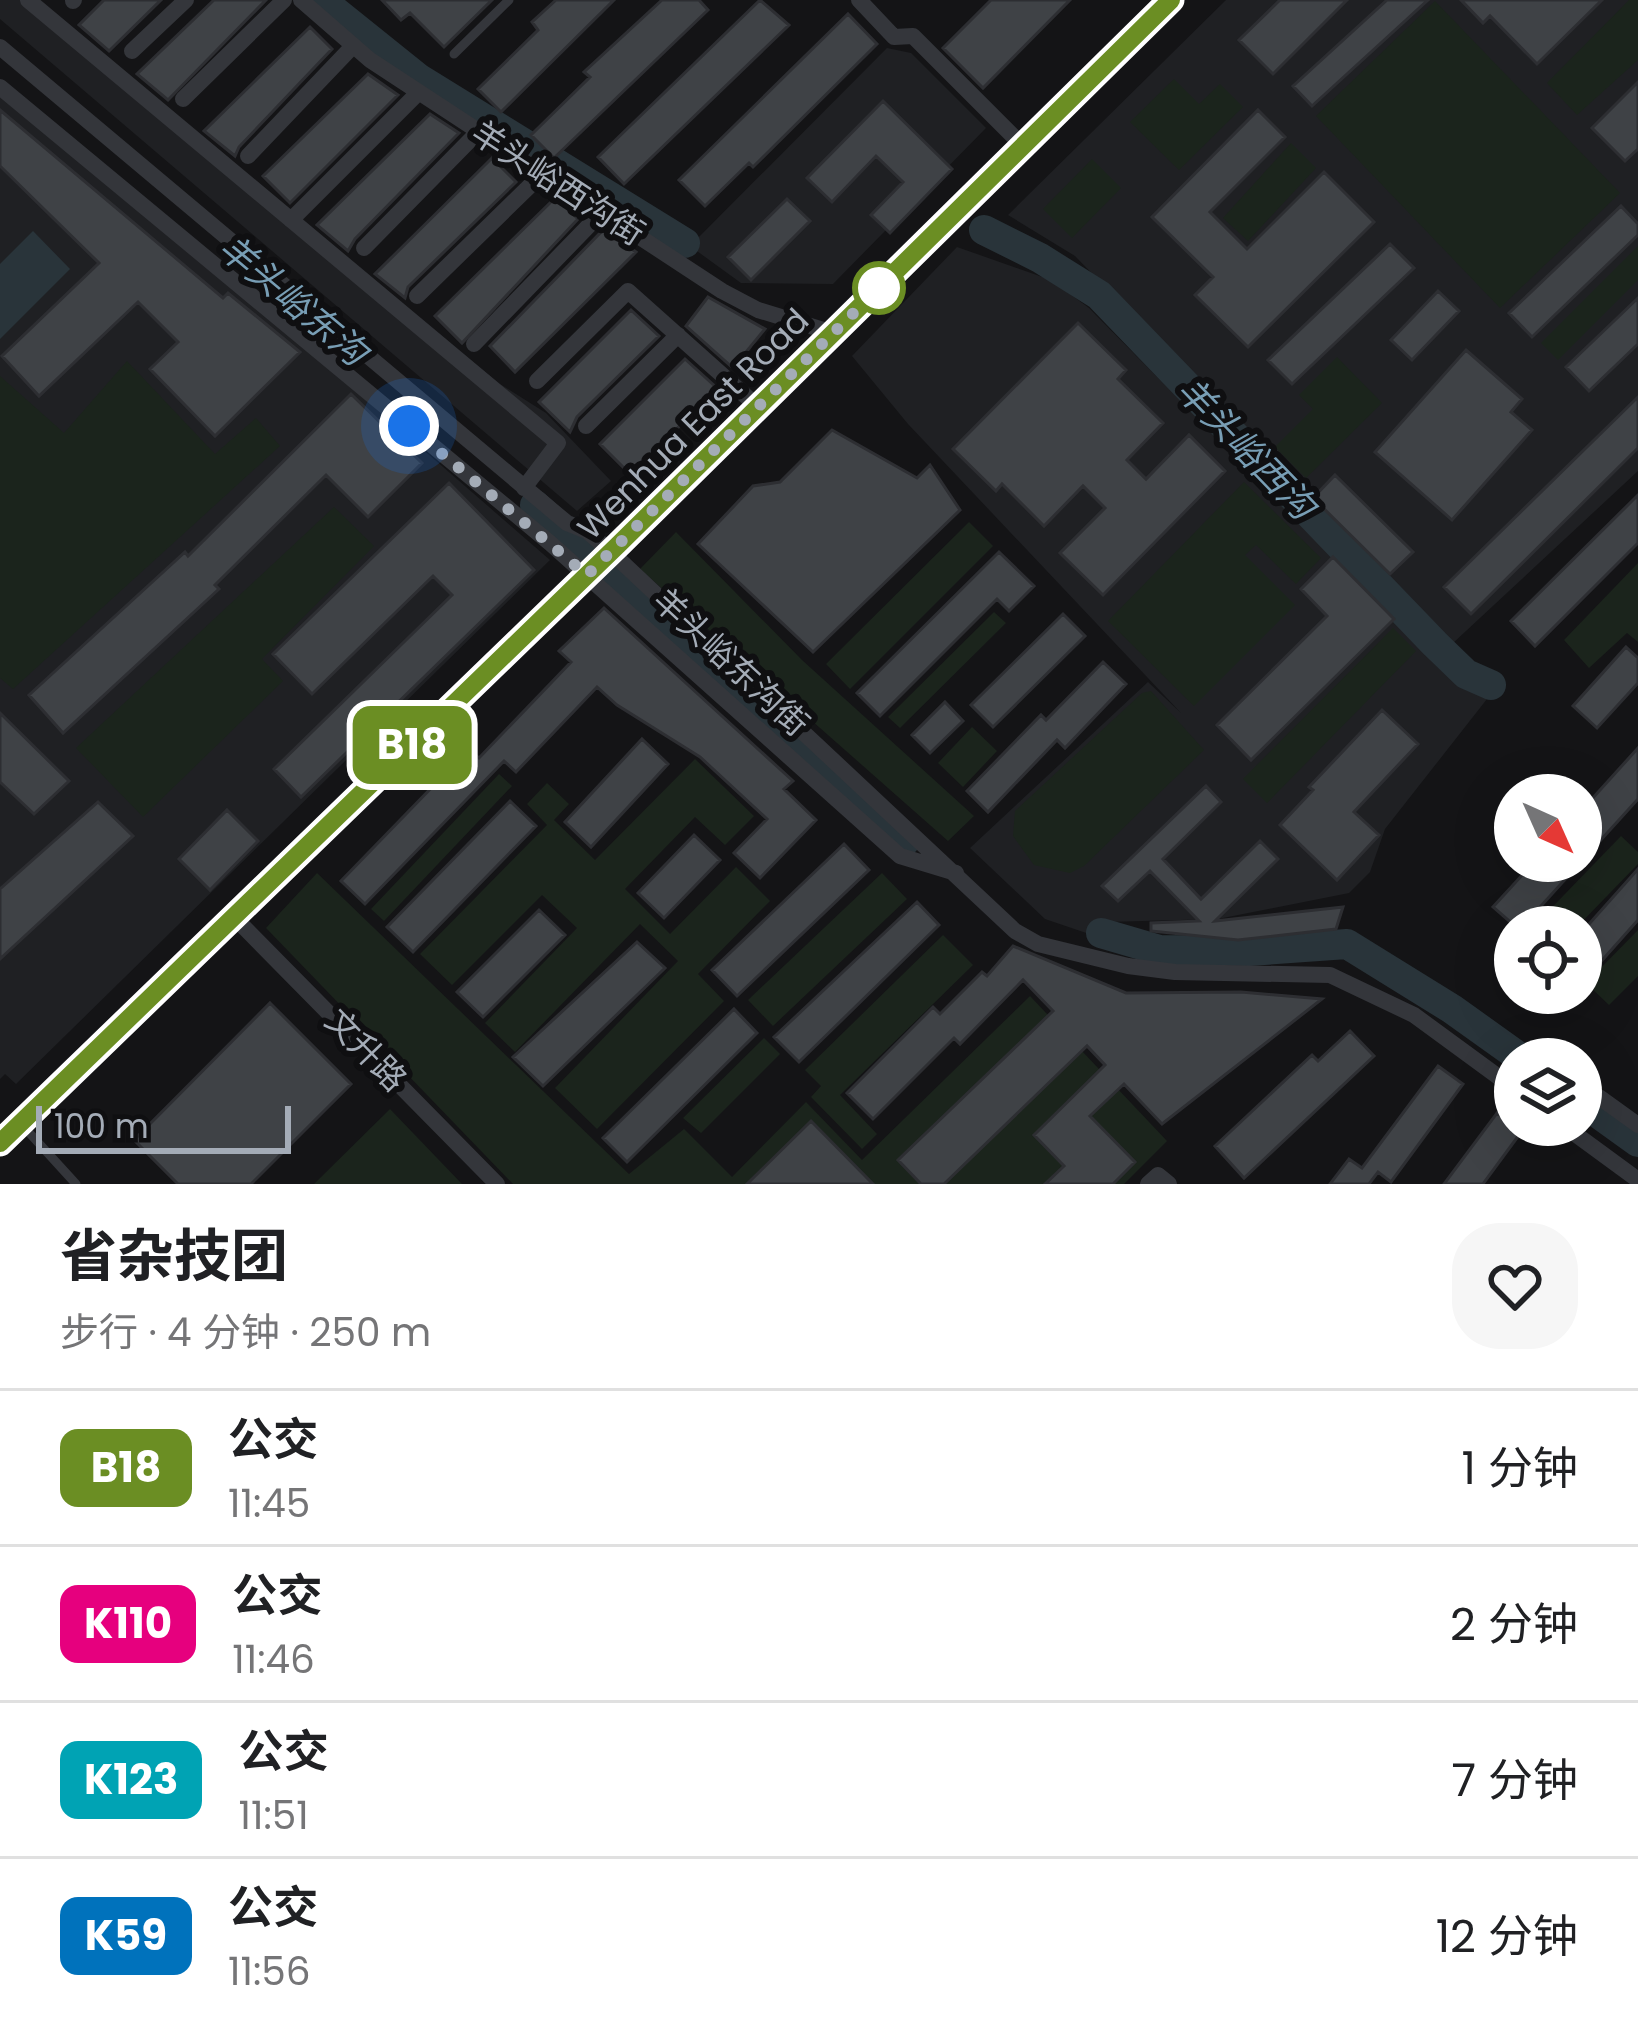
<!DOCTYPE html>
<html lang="zh">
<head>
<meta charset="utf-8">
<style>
  :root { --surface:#fff; --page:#f6f6f6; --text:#202124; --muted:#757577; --line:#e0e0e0 }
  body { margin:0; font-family:Poppins,"Noto Sans SC",sans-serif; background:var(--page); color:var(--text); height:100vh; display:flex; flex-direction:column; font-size:45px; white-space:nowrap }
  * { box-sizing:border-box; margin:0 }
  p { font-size:39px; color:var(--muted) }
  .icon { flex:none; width:66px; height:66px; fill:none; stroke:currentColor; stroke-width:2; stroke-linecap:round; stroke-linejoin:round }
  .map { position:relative; height:1184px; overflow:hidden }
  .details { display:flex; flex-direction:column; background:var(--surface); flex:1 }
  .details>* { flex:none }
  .badge { padding:0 24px; border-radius:18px; font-size:42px; line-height:78px }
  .needle { width:78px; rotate:135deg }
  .tools { position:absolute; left:1494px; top:774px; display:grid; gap:24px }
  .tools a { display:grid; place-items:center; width:108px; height:108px; border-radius:50%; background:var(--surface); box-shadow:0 12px 48px #0002; font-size:60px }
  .scale { position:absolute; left:36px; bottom:30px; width:255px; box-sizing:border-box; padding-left:12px; border:6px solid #a4acb7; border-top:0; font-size:33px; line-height:42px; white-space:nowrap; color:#a4acb7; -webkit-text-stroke:9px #0f0f11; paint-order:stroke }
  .you { position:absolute; width:60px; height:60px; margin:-30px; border:9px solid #fff; border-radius:50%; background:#1a73e8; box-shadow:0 0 0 18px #1a73e833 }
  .map>.badge { position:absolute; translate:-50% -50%; box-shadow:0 0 0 6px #fff }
  .round { display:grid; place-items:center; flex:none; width:126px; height:126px; border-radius:48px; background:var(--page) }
  .overview { display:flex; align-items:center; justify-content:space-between; height:204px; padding:0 60px }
  h1 { font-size:57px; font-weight:700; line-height:90px }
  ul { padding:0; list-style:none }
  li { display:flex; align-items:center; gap:36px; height:156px; padding:0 60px; border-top:3px solid var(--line) }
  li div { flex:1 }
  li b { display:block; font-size:45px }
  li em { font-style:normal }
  li .badge { min-width:132px; font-weight:700; text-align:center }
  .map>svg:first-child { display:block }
</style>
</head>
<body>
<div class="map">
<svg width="1638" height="1184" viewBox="0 0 1638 1184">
  <rect width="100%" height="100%" fill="#141416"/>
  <!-- built -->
  <path fill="#1f2023" d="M0,0h37l282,237 181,147 46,29 65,68 -34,30 -577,-492z
    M1226,0h412v471l-186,173 -377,-388 -67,-41z
    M887,48l24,5 75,75 -153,156 -92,-1 -51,-37z
    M0,95l235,191 315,274 -534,524 -11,-10 -5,5z
    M957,247l94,33 38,28 307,311 91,80 -102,130 -15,43 -21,21 -131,26 -112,3 -8,15 -53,-18 -75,-71 178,-166 33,31 -273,-289 -56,-68z"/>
  <!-- green -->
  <path fill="#1b241c" d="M1629,0h9v60l-61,55 -30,-32z
    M1435,1l185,192 -120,115 -184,-192z
    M1174,79l25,25 21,-20 23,23 -64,63 -49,-48z
    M1291,143l25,25 -68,73 -25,-23z
    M1092,159l29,29 -49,50 -29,-29z
    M1638,246v34l-80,80 -17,-17z
    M1337,357l45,46 -76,75 -31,-31 38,-38 -14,-14z
    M127,361l88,93 41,-36 24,28 -267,243 -13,-11v-302l64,57z
    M1244,482l77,76 -25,26 -40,-39 -11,10 50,50 -101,101 -86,-85z
    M334,507l40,39 -112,113 21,22 -140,136 -67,-69z
    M969,522l24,24 -143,143 -24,-25z
    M676,532l126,128 172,156 -26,25 -308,-272z
    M1638,563v79l-11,-9 -38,35 -25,-28z
    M994,612l12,11 -106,105 -12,-11z
    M1393,628l23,23 -149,152 -24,-24z
    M1151,691l53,59 -120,116 -14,7 -36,-8 -21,-29 2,-25 127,-118z
    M972,727l25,24 -34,36 -25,-24z
    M695,759l59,57 -29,29 -30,-28 -70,72 45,45 66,-67 34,34 -72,73 26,27 -127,128 -42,-41 123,-127 -38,-37 -125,128 -30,-29 92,-95 -35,-33 -90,90 -32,-31 127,-129 -20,-21 20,-21 22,21 -15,16 41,40z
    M499,774l13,12 -128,135 -13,-12z
    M1621,836l17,16v12l-61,63h-44z
    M317,873l312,301 55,-45 48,48 74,-75 56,58 168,-164 137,145 -43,43h-611l-247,-256z
    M882,873l25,26 -134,127 -25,-26z
    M1638,930v46l-29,29 -23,-22z
    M943,935l30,30 -133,130 37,39 -15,15 -51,-52 10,-11 -16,-16z
    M764,1038l16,16 -79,79 -18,-15z
    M390,1109l72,75h-148z"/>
  <!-- water -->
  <path fill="#29343a" d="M33,231l37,38 -70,70v-75z"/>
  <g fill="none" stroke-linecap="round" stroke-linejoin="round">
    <!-- river -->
    <path stroke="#29343a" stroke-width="30" d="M321,0l97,78 267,165
      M984,230l56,28 59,37 336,349 31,30 25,11
      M535,505l370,336
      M1101,933l58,17 90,1 98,-7 105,65 70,50
      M1581,1101l57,41"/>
  </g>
  <!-- building -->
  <path fill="#3f4246" stroke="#2d2e32" stroke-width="3" d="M104,0h57l-52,51 -30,-26z
    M214,0h52l-98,100 -31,-26z
    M382,0h110l-48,47 -34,-34 -9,7z
    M556,0h58l-113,112 -23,-23 60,-59 -6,-8z
    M662,0h37l9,10 -154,148 -23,-23 59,-58 -6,-5z
    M760,0l29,25 -165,159 -26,-27z
    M991,0h79l-87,88 -40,-40z
    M1280,0h67l-74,74 -34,-34z
    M1387,0h41l-116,106 -19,-20z
    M1461,0h141l-65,64 -47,-48 -7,7z
    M848,14l29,30 -124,123 -4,-4 -44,43 -26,-26z
    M310,27l22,22 -93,98 -4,9 -31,-25z
    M368,74l30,21 -108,108 -27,-27z
    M1638,82v67l-13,12 -33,-33z
    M883,101l69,68 -62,64 -19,-18 32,-33 -27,-26 -44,46 -25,-24z
    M0,110l223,188 5,-5 72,59 -85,84 -65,-67 28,-27 -40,-40 -99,94 -37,-40 97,-93 -99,-97z
    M1258,110l27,27 -75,75 37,37 77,-77 50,50 -126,125 -53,-52 18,-18 -61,-60z
    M430,114l29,19 -104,106 -7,12 -31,-26z
    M492,158l24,24 -108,105 -3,11 -30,-24z
    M556,197l22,22 -116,124 -27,-27z
    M787,199l23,22 -59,59 -23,-23z
    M1621,206l17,18v11l-106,102 -23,-24z
    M604,229l32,23 -121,120 -25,-26z
    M1390,244l24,24 -122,116 -24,-24z
    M1438,291l21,20 -47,49 -21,-20z
    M708,297l57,32 -32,39 -47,-42z
    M1638,298v46l-49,47 -23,-24z
    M631,310l28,26 -82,81 -7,15 -31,-30z
    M1078,323l48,47 -8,9 45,44 -36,37 19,19 43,-44 36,36 -122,124 -43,-42 45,-45 -22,-22 -39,40 -42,-42 -6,7 -43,-42z
    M1466,350l56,49 -11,13 21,18 -80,90 -77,-68z
    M685,359l32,29 -86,87 -31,-31z
    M351,394l71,69 -54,54 -42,-42 -111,110 4,4 -156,144 -34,-38 156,-143 3,4z
    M1638,397v51l-167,166 -27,-27z
    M832,430l85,48 13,-13 30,45 -147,142 -115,-108 55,-58 27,-4z
    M1335,475l78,77 -23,22 -77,-76z
    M449,483l85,87 -233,227 -27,-28 178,-174 -19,-19 -121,118 -39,-40z
    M1638,495v48l-103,103 -24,-25z
    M999,552l35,34 -25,25 -12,-12 -117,117 -23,-23z
    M1333,557l61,62 -143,141 -34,-35 110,-109 -26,-27z
    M604,608l189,173 -9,8 32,31 -56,58 -26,-25 33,-34 -67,-62 -83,-52 -20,-18 -81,85 -12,-11 -139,143 -24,-23 128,-132 10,9 92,-96 -12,-11z
    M1063,614l22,22 -92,91 -22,-22z
    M1626,647l12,11v25l-41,45 -24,-22z
    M1103,662l23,22 -61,64 -8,-8 -69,72 -21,-21 74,-76 5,5z
    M945,702l18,19 -33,32 -18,-18z
    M1382,710l36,34 -64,68 25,23 -42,45 -57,-55 33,-35 -4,-3z
    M0,713l69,68 -35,33 -34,-32z
    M642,739l26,25 -77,83 -26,-25z
    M1638,748v51l-116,128h-6l-23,-20 42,-46h46v-50z
    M1206,786l15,16 -58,57 38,40 59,-58 18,18 -63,62 128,-14 -7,22 -98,11 -87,-9v-8l48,-2 -49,-50 -32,30 -16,-15z
    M510,801l26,25 -123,126 -26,-25z
    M98,802l35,34 -133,123v-70z
    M227,810l31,31 -48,49 -31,-31z
    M694,835l26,25 -56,58 -26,-25z
    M844,844l25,26 -132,126 -25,-26z
    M1638,869v51l-57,64v-51z
    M917,902l22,23 -140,137 -25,-25z
    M539,910l26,25 -82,82 -26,-25z
    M637,942l28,26 -122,118 -30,-29z
    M1013,946l113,47 115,-1 81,7 -160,125 -38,-40 -34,32 45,46 -22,22h-68l19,-18 -30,-31 71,-70 -18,-19 -143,138h-23l-23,-24 155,-149 -30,-31 -63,64 -6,-6 -81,81 -26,-26 86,-86 7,7 42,-42 5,4z
    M270,1003l81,81 -100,100h-73l-44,-44z
    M734,1009l23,24 -130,129 -24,-24z
    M1350,1031l24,25 -130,122 -29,-32 97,-91 6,6z
    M1438,1066l25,18 -72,98 -13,-10 -9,12h-39l19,-25 13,9z
    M1497,1113l25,18 -39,53h-39z
    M811,1121l62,63h-126z"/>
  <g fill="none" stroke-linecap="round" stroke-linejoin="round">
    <!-- service -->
    <path stroke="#34363b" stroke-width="9" d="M454,54l55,-54
      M24,1127l52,57"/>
    <!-- minor -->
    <path stroke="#34363b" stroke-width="16" d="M28,0l530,443 -34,45
      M301,0l69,60 352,231 36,19 75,23
      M859,0l35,37 19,-1 110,110
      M73,1l1,-1
      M0,47l567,476 20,8 24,21 404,379 23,13 90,22 47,6 155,3 84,40 101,74
      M132,51l54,-51
      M0,87l550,456 350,313 56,17
      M183,99l101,-99
      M248,156l105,-110
      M291,220l128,-128
      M364,248l115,-117
      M417,296l126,-123
      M474,344l128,-132
      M537,381l91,-90 130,116
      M586,426l92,-91
      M234,917l263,267
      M1599,1097l39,28
      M1563,1125l75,55
      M1148,1184l10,-9 11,9"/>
    <!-- secondary -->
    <path stroke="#42454b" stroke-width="24" d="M0,1143l618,-598 553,-545"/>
  </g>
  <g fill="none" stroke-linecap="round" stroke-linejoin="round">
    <!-- line casing -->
    <g stroke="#fff" stroke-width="27">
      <path id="line" d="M0,1143l618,-598 553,-545"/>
    </g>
    <!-- line -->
    <use href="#line" stroke="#6b8e23" stroke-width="18"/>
    <!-- walk -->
    <path stroke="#a4acb7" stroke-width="12" stroke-dasharray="0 21.6" d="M409,426l178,149 292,-287"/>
  </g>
  <!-- markers -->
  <circle fill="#fff" stroke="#6b8e23" stroke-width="6" cx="879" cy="288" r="24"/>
  <g text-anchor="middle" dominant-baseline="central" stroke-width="12" stroke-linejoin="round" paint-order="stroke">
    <!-- street labels -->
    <g font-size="33" fill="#a4acb7" stroke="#0f0f11">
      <text transform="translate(558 183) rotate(33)">羊头峪西沟街</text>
      <text transform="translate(693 424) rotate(-45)">Wenhua East Road</text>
      <text transform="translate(731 662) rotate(43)">羊头峪东沟街</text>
      <text transform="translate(366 1050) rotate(46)">文升路</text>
    </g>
    <!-- water labels -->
    <g font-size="36" font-style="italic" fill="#789eb5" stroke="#0f0f11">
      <text transform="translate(293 300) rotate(40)">羊头峪东沟</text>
      <text transform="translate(1246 448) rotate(46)">羊头峪西沟</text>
    </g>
  </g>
</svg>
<div class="tools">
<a><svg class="needle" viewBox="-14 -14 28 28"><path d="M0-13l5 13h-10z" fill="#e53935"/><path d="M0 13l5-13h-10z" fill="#757577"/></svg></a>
<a><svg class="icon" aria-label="locate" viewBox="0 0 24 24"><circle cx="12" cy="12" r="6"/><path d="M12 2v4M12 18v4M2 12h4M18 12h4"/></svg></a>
<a><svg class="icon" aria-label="layers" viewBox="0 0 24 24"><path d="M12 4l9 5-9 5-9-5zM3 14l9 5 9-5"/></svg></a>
</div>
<div class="scale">100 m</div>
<div class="you" style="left:409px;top:426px"></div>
<b class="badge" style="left:412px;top:745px;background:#6b8e23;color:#fff">B18</b>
</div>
<section class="details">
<div class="overview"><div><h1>省杂技团</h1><p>步行 · 4 分钟 · 250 m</p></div><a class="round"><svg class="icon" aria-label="heart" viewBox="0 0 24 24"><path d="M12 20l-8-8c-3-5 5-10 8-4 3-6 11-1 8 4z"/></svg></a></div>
<ul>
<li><span class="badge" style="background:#6b8e23;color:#fff">B18</span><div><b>公交</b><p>11:45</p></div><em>1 分钟</em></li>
<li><span class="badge" style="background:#e6007e;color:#fff">K110</span><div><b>公交</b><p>11:46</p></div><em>2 分钟</em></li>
<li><span class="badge" style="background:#00a3b4;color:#fff">K123</span><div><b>公交</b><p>11:51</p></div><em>7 分钟</em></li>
<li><span class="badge" style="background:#0072bc;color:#fff">K59</span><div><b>公交</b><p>11:56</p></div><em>12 分钟</em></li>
</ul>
</section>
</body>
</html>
